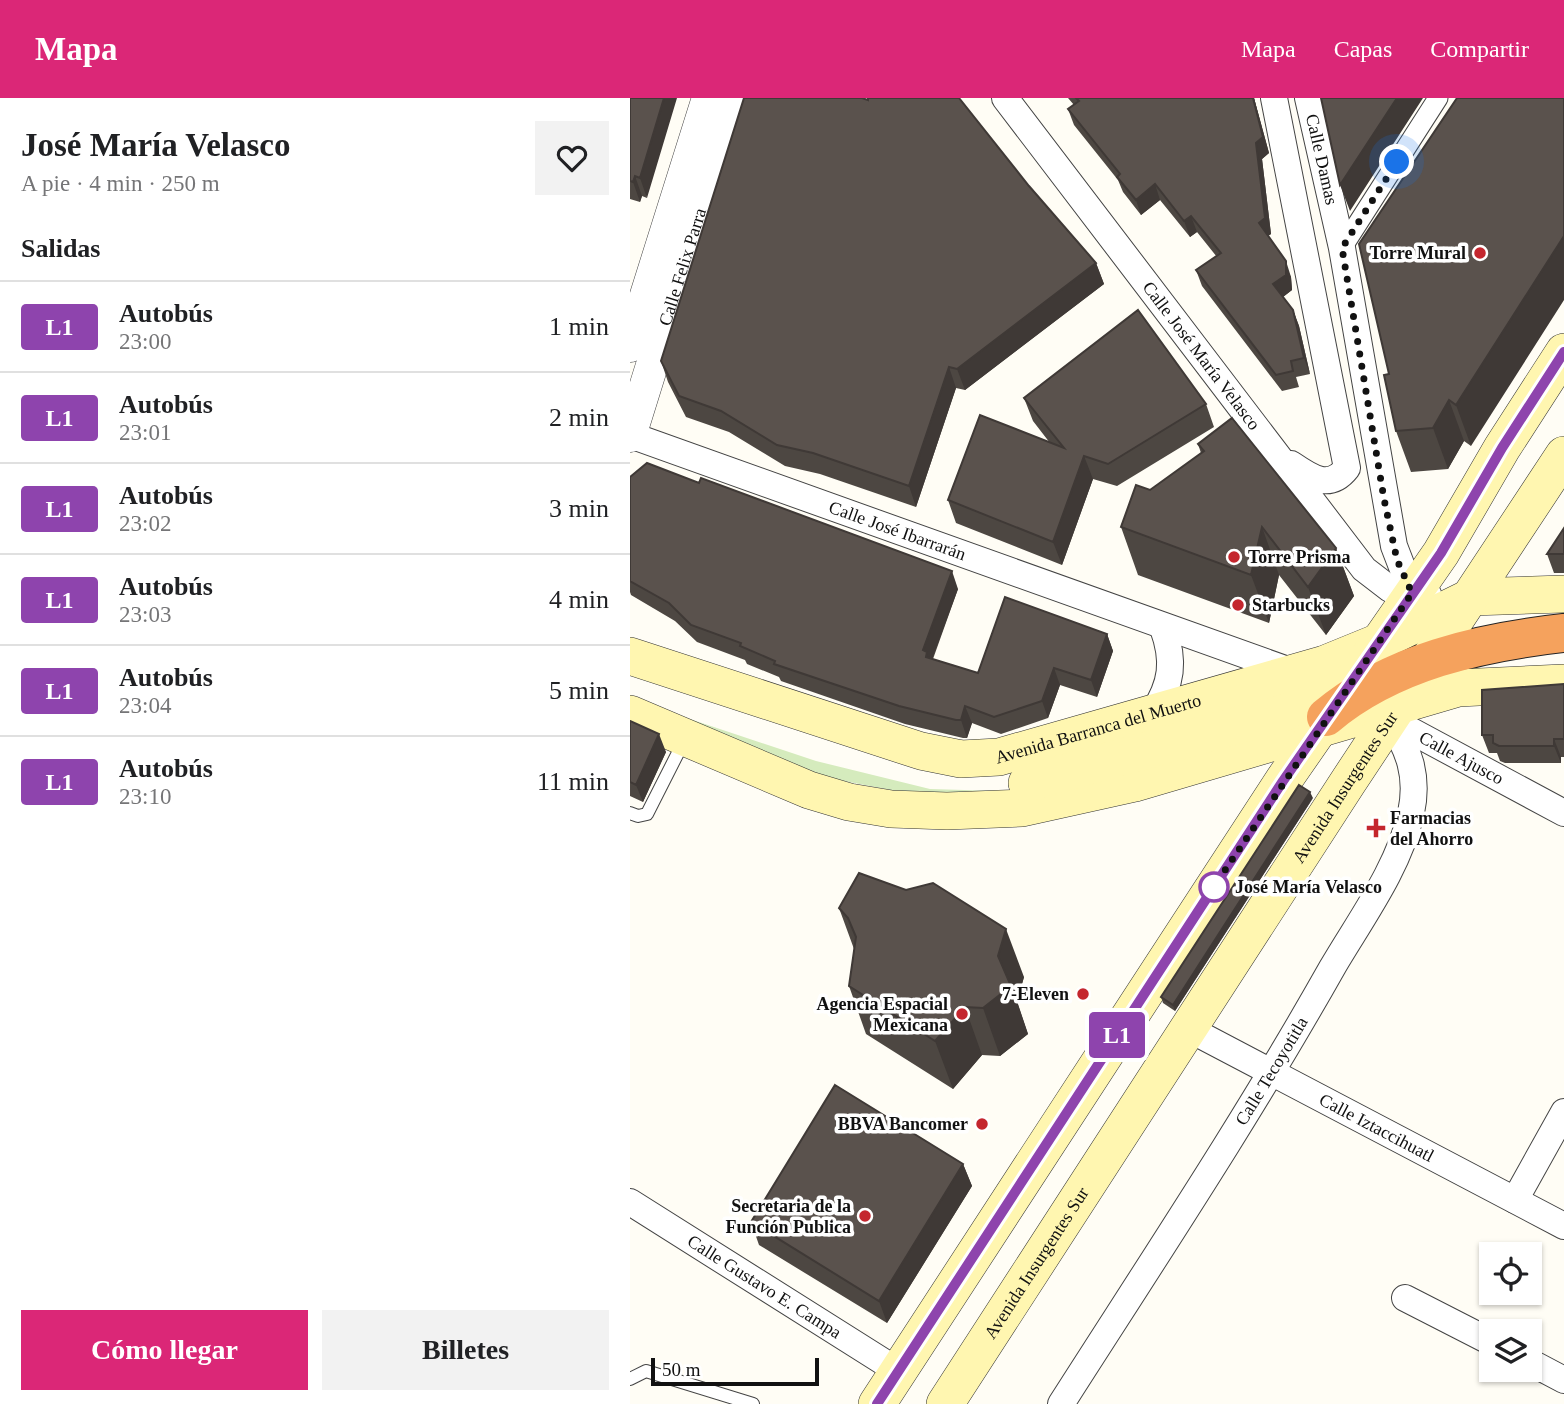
<!DOCTYPE html>
<html lang="es">
<head>
<meta charset="utf-8">
<style>
  :root { --surface:#fff; --page:#f2f2f2; --text:#202124; --muted:#757577; --line:#e0e0e0; --accent:#db2777 }
  body { margin:0; font-family:"Times New Roman",serif; background:var(--page); color:var(--text); height:100vh; display:flex; flex-direction:column; font-size:26px; white-space:nowrap }
  * { box-sizing:border-box; margin:0 }
  p { font-size:23px; color:var(--muted) }
  .icon { flex:none; width:38px; height:38px; fill:none; stroke:currentColor; stroke-width:2; stroke-linecap:round; stroke-linejoin:round }
  .map { position:relative; flex:1; overflow:hidden }
  .drawer { display:flex; flex-direction:column; background:var(--surface); width:630px }
  .drawer>* { flex:none }
  .badge { padding:0 14px; border-radius:5px; font-size:24px; line-height:46px }
  .controls { position:absolute; left:849px; top:1144px; display:grid; gap:14px }
  .controls a { display:grid; place-items:center; width:63px; height:63px; border-radius:0px; background:var(--surface); box-shadow:0 2px 5px #0004; font-size:35px }
  .scale { position:absolute; left:21px; bottom:18px; width:168px; box-sizing:border-box; padding-left:7px; border:4px solid #111; border-top:0; font-size:19px; line-height:24px; white-space:nowrap; color:#111; -webkit-text-stroke:5px #fff; paint-order:stroke }
  .you { position:absolute; width:35px; height:35px; margin:-18px; border:5px solid #fff; border-radius:50%; background:#1a73e8; box-shadow:0 0 0 10px #1a73e833 }
  .map>.badge { position:absolute; translate:-50% -50%; box-shadow:0 0 0 4px #fff }
  h2 { padding:0 21px; font-size:26px; line-height:63px }
  .round { display:grid; place-items:center; flex:none; width:74px; height:74px; border-radius:0px; background:var(--page) }
  .summary { display:flex; align-items:center; justify-content:space-between; height:119px; padding:0 21px }
  h1 { font-size:33px; font-weight:800; line-height:52px }
  .primary-button { display:flex; gap:14px; margin-top:auto; padding:14px 21px }
  .primary-button a { flex:1; height:80px; border-radius:0px; background:var(--accent); color:#fff; font-size:28px; font-weight:800; line-height:80px; text-align:center }
  .primary-button a+a { background:var(--page); color:var(--text) }
  ul { padding:0; list-style:none }
  li { display:flex; align-items:center; gap:21px; height:91px; padding:0 21px; border-top:2px solid var(--line) }
  li div { flex:1 }
  li b { display:block; font-size:26px }
  li em { font-style:normal }
  li .badge { min-width:77px; font-weight:700; text-align:center }
  header { display:flex; align-items:center; gap:42px; box-sizing:border-box; height:98px; padding:0 35px; background:var(--accent); color:#fff }
  header strong { font-size:33px }
  nav { display:flex; gap:38px; margin-inline-start:auto; font-size:24px }
  main { display:flex; flex:1; min-height:0 }
  .map>svg:first-child { display:block }
</style>
</head>
<body>
<header>
<strong>Mapa</strong>
<nav><a>Mapa</a><a>Capas</a><a>Compartir</a></nav>
</header>
<main>
<section class="drawer">
<div class="summary"><div><h1>José María Velasco</h1><p>A pie · 4 min · 250 m</p></div><a class="round"><svg class="icon" aria-label="heart" viewBox="0 0 24 24"><path d="M12 20l-8-8c-3-5 5-10 8-4 3-6 11-1 8 4z"/></svg></a></div>
<h2>Salidas</h2>
<ul>
<li><span class="badge" style="background:#8e44ad;color:#fff">L1</span><div><b>Autobús</b><p>23:00</p></div><em>1 min</em></li>
<li><span class="badge" style="background:#8e44ad;color:#fff">L1</span><div><b>Autobús</b><p>23:01</p></div><em>2 min</em></li>
<li><span class="badge" style="background:#8e44ad;color:#fff">L1</span><div><b>Autobús</b><p>23:02</p></div><em>3 min</em></li>
<li><span class="badge" style="background:#8e44ad;color:#fff">L1</span><div><b>Autobús</b><p>23:03</p></div><em>4 min</em></li>
<li><span class="badge" style="background:#8e44ad;color:#fff">L1</span><div><b>Autobús</b><p>23:04</p></div><em>5 min</em></li>
<li><span class="badge" style="background:#8e44ad;color:#fff">L1</span><div><b>Autobús</b><p>23:10</p></div><em>11 min</em></li>
</ul>
<div class="primary-button"><a>Cómo llegar</a><a>Billetes</a></div>
</section>
<div class="map">
<svg width="934" height="1306" viewBox="0 0 934 1306">
  <rect width="100%" height="100%" fill="#fffdf5"/>
  <!-- green -->
  <path fill="#d5ebbd" d="M0,601l186,62 114,28 69,2 -26,15 -160,-31z"/>
  <g fill="none" stroke-linecap="round" stroke-linejoin="round">
    <!-- service casing -->
    <g stroke="#444" stroke-width="14">
      <path id="service" d="M0,715l8,3 9,-2 37,-73
        M0,1281l16,-8 107,33"/>
    </g>
    <!-- pedestrian casing -->
    <g stroke="#444" stroke-width="21">
      <path id="pedestrian" d="M712,150l96,-150"/>
    </g>
    <!-- minor casing -->
    <g stroke="#444" stroke-width="28">
      <g id="minor">
        <path id="s1" d="M375,0l359,471 26,20 38,5"/>
        <path d="M644,0l73,370c-18,23 -37,9 -56,-4"/>
        <path id="s2" d="M678,0l34,150 52,298 18,47"/>
        <path id="s3" d="M0,337l666,238"/>
        <path d="M523,615c19,-29 22,-52 10,-85"/>
        <path id="s4" d="M761,622l173,93"/>
        <path id="s5" d="M559,931l375,197"/>
        <path d="M885,1102l49,-88"/>
        <path id="s6" d="M0,1104l268,169"/>
        <path d="M775,1200l86,44"/>
        <path d="M900,1264l34,18"/>
        <path id="s7" d="M431,1306c92,-144 187,-287 271,-436 28,-48 67,-100 79,-155 8,-37 -2,-64 -22,-94"/>
      </g>
    </g>
    <!-- tertiary casing -->
    <g stroke="#444" stroke-width="33">
      <g id="tertiary">
        <path d="M0,248l78,-248"/>
        <path id="s8" d="M0,338l105,-338"/>
      </g>
    </g>
    <!-- secondary casing -->
    <g stroke="#333" stroke-width="38">
      <g id="secondary">
        <path id="s9" d="M0,558l291,95 40,8 38,-2 326,-93 54,-22 92,-45 93,-3"/>
        <path d="M0,616l179,76 40,12 42,7 56,2 75,-3 113,-25 323,-95 106,-5"/>
        <path d="M397,685l270,-74 52,-24"/>
        <path d="M247,1306l406,-623 158,-228 61,-105 62,-96"/>
        <path id="s10" d="M315,1306l403,-622 216,-327"/>
      </g>
    </g>
    <!-- motorway casing -->
    <g stroke="#222" stroke-width="40">
      <path id="motorway" d="M696,619c65,-55 155,-75 238,-84"/>
    </g>
    <!-- service -->
    <use href="#service" stroke="#fff" stroke-width="12"/>
    <!-- pedestrian -->
    <use href="#pedestrian" stroke="#fff" stroke-width="19"/>
    <!-- minor -->
    <use href="#minor" stroke="#fff" stroke-width="26"/>
    <!-- tertiary -->
    <use href="#tertiary" stroke="#fff" stroke-width="32"/>
    <!-- secondary -->
    <use href="#secondary" stroke="#fff6b0" stroke-width="37"/>
    <!-- motorway -->
    <use href="#motorway" stroke="#f5a25d" stroke-width="38"/>
  </g>
  <!-- wall -->
  <path fill="#4d4742" d="M0,0l17,100 -5,-2 -2,6 -10,-3z
    M438,0h186l15,55 -7,6 9,75 -3,2 23,41 1,13 -9,7 10,13 6,16 11,48 -14,3 3,10 -17,4 -80,-105 -6,-16 21,-13 -20,-25 -7,5 -30,-37 -19,15 -18,-23 -5,-12 -44,-55 -6,-16 6,-4z
    M827,0l14,348 -7,-5 -16,28 -37,3 -15,-41z
    M399,88l67,77 8,21 -139,106 -9,-2 -40,119 -96,-33 -35,-8 -56,-34 -43,-15 -18,-35 -7,-21z
    M394,300l182,6 8,23 -97,59 -24,-7 -31,86 -106,-42 -8,-23 102,-57 -17,-22z
    M568,346l138,104 18,48 -28,39 -47,-60 -10,48 -131,-48 -17,-48 29,-37 51,-37z
    M0,379l328,112 -25,70 45,14 129,-39 6,17 -16,46 -37,-12 -12,33 -47,16 -29,-11 -5,15h-4l-58,-14 -124,-43 -2,-4 -32,-13 -2,-4 -48,-18 -22,-21 -44,-26 -1,-3z
    M934,430v45h-10l-7,-19z
    M934,586v73h-3v6h-56l-5,-2 -3,-8h-8l-7,-18z
    M0,623l36,31 -23,50 -13,-6z
    M683,700l-138,213 -12,-8 -2,-6z
    M209,810l185,69 -7,25 11,32 -28,22 -18,-1 -29,34 -87,-55 -17,-48 5,-37z
    M333,1066l9,22 -85,137 -128,-78 -8,-23z"/>
  <!-- shaded-wall -->
  <path fill="#3f3936" d="M34,0h13l-30,100 -7,-20z
    M623,0h1l15,55 -7,6 9,75 -7,4 -5,-15 -3,-80z
    M767,0h26l-73,113 -10,-26z
    M5,78l7,20 -2,6 -7,-20z
    M525,86l5,16 -19,15 -5,-15z
    M561,118l6,16 -7,5 -6,-16z
    M934,138v64l-93,146 -15,-41z
    M656,163l5,16 1,13 -13,10 -6,-16z
    M466,165l8,21 -139,106 -8,-21z
    M663,212l6,16 11,48 -6,-16z
    M319,269l7,21 -40,119 -7,-21z
    M819,302l15,41 -16,28 -15,-41z
    M454,358l9,23 -31,86 -9,-23z
    M632,429l17,48 -10,48 -18,-48z
    M706,450l18,48 -28,39 -18,-48z
    M322,473l6,18 -27,73 1,12 -9,-24z
    M477,536l6,17 -16,46 -6,-17z
    M424,570l6,17 -12,33 -6,-17z
    M335,608l7,17 -5,15 -6,-18z
    M29,636l7,18 -23,50 -7,-17z
    M924,641l7,18v6l-7,-17z
    M680,694l3,6 -138,213 -2,-6z
    M376,831l18,48 -7,24 11,33 -28,22 -17,-48z
    M335,909l17,48 -29,34 -18,-48z
    M333,1066l9,22 -85,137 -8,-22z"/>
  <!-- building -->
  <path fill="#5a524d" stroke="#3f3936" stroke-width="2" d="M0,0h34l-24,80 -5,-2 -2,6 -3,-1z
    M114,0h118l6,2v-2h91l70,88 67,77 -139,106 -8,-2 -40,119 -96,-33 -36,-8 -56,-34 -42,-15 -18,-35z
    M446,0h177l10,39 -7,6 9,75 -6,5 27,38v14l-13,9 20,26 11,48 -13,3 2,10 -17,4 -80,-105 25,-17 -30,-37 -7,5 -29,-37 -19,16 -19,-23 3,-3 -52,-65 11,-8z
    M691,0h76l-57,87z
    M827,0h107v138l-108,169 -7,-5 -16,28 -37,3 -12,-56 5,-1 -30,-130z
    M508,212l68,94 -98,60 -24,-8 -31,86 -105,-42 32,-85 84,33 -40,-50z
    M602,320l104,130 -28,39 -46,-60 -11,48 -130,-48 15,-42 14,5 54,-39 -6,-7z
    M17,365l52,20 2,-5 251,93 -29,79 4,2 -1,5 52,16 27,-76 102,37 -16,46 -37,-12 -12,33 -48,16 -29,-11 -4,14h-5l-57,-14 -125,-42 1,-3 -35,-15 1,-3 -50,-18 -22,-22 -39,-22v-104z
    M934,430v26h-17z
    M934,586v55h-10v7h-55l-6,-3v-8h-11v-45z
    M0,623l29,13 -23,51 -6,-3z
    M669,687l11,7 -137,213 -12,-8z
    M229,775l47,17 27,-7 73,46 -8,27 13,30 -28,22 -18,-1 -30,34 -86,-55 7,-49 -8,-19 -9,-10z
    M205,987l128,79 -84,137 -128,-79z"/>
  <g fill="none" stroke-linecap="round" stroke-linejoin="round">
    <!-- line casing -->
    <g stroke="#fff" stroke-width="16">
      <path id="line" d="M247,1306l406,-623 158,-228 61,-105 62,-96"/>
    </g>
    <!-- line -->
    <use href="#line" stroke="#8e44ad" stroke-width="10"/>
    <!-- walk -->
    <path stroke="#111" stroke-width="7" stroke-dasharray="0 12.6" d="M584,789l-5,7 203,-301 -15,-33 -13,-61 -42,-251 55,-86"/>
  </g>
  <!-- markers -->
  <g fill="#c4262e" stroke="#fff" stroke-width="2.5">
    <circle cx="850" cy="155" r="7"/>
    <circle cx="604" cy="459" r="7"/>
    <circle cx="608" cy="507" r="7"/>
    <path d="M742.5 719.5h7v7h7v7h-7v7h-7v-7h-7v-7h7z"/>
    <circle cx="453" cy="896" r="7"/>
    <circle cx="332" cy="916" r="7"/>
    <circle cx="352" cy="1026" r="7"/>
    <circle cx="235" cy="1118" r="7"/>
  </g>
  <circle fill="#fff" stroke="#8e44ad" stroke-width="3.5" cx="584" cy="789" r="14"/>
  <g text-anchor="middle" dominant-baseline="central" stroke-width="7" stroke-linejoin="round" paint-order="stroke">
    <!-- street labels -->
    <g font-size="18" fill="#111" stroke="#fff">
      <text stroke="none"><textPath href="#s2" startOffset="63">Calle Damas</textPath></text>
      <text stroke="none"><textPath href="#s8" startOffset="177">Calle Felix Parra</textPath></text>
      <text stroke="none"><textPath href="#s1" startOffset="324">Calle José María Velasco</textPath></text>
      <text stroke="none"><textPath href="#s3" startOffset="284">Calle José Ibarrarán</textPath></text>
      <text stroke="none"><textPath href="#s9" startOffset="488">Avenida Barranca del Muerto</textPath></text>
      <text stroke="none"><textPath href="#s4" startOffset="80">Calle Ajusco</textPath></text>
      <text stroke="none"><textPath href="#s10" startOffset="735">Avenida Insurgentes Sur</textPath></text>
      <text stroke="none"><textPath href="#s7" startOffset="394">Calle Tecoyotitla</textPath></text>
      <text stroke="none"><textPath href="#s5" startOffset="212">Calle Iztaccihuatl</textPath></text>
      <text stroke="none"><textPath href="#s10" startOffset="168">Avenida Insurgentes Sur</textPath></text>
      <text stroke="none"><textPath href="#s6" startOffset="159">Calle Gustavo E. Campa</textPath></text>
    </g>
    <!-- poi labels -->
    <g font-size="18" font-weight="bold" fill="#111" stroke="#fff" text-anchor="end">
      <text x="836" y="155">Torre Mural</text>
      <text x="618" y="459" text-anchor="start">Torre Prisma</text>
      <text x="622" y="507" text-anchor="start">Starbucks</text>
      <text x="760" y="720" text-anchor="start">Farmacias<tspan x="760" dy="21">del Ahorro</tspan></text>
      <text x="439" y="896">7-Eleven</text>
      <text x="318" y="906">Agencia Espacial<tspan x="318" dy="21">Mexicana</tspan></text>
      <text x="338" y="1026">BBVA Bancomer</text>
      <text x="221" y="1108">Secretaria de la<tspan x="221" dy="21">Función Publica</tspan></text>
    </g>
    <!-- stop labels -->
    <g font-size="18" font-weight="bold" fill="#111" stroke="#fff" text-anchor="start">
      <text x="605" y="789">José María Velasco</text>
    </g>
  </g>
</svg>
<div class="controls">
<a><svg class="icon" aria-label="locate" viewBox="0 0 24 24"><circle cx="12" cy="12" r="6"/><path d="M12 2v4M12 18v4M2 12h4M18 12h4"/></svg></a>
<a><svg class="icon" aria-label="layers" viewBox="0 0 24 24"><path d="M12 4l9 5-9 5-9-5zM3 14l9 5 9-5"/></svg></a>
</div>
<div class="scale">50 m</div>
<div class="you" style="left:767px;top:64px"></div>
<b class="badge" style="left:487px;top:937px;background:#8e44ad;color:#fff">L1</b>
</div>
</main>
</body>
</html>
